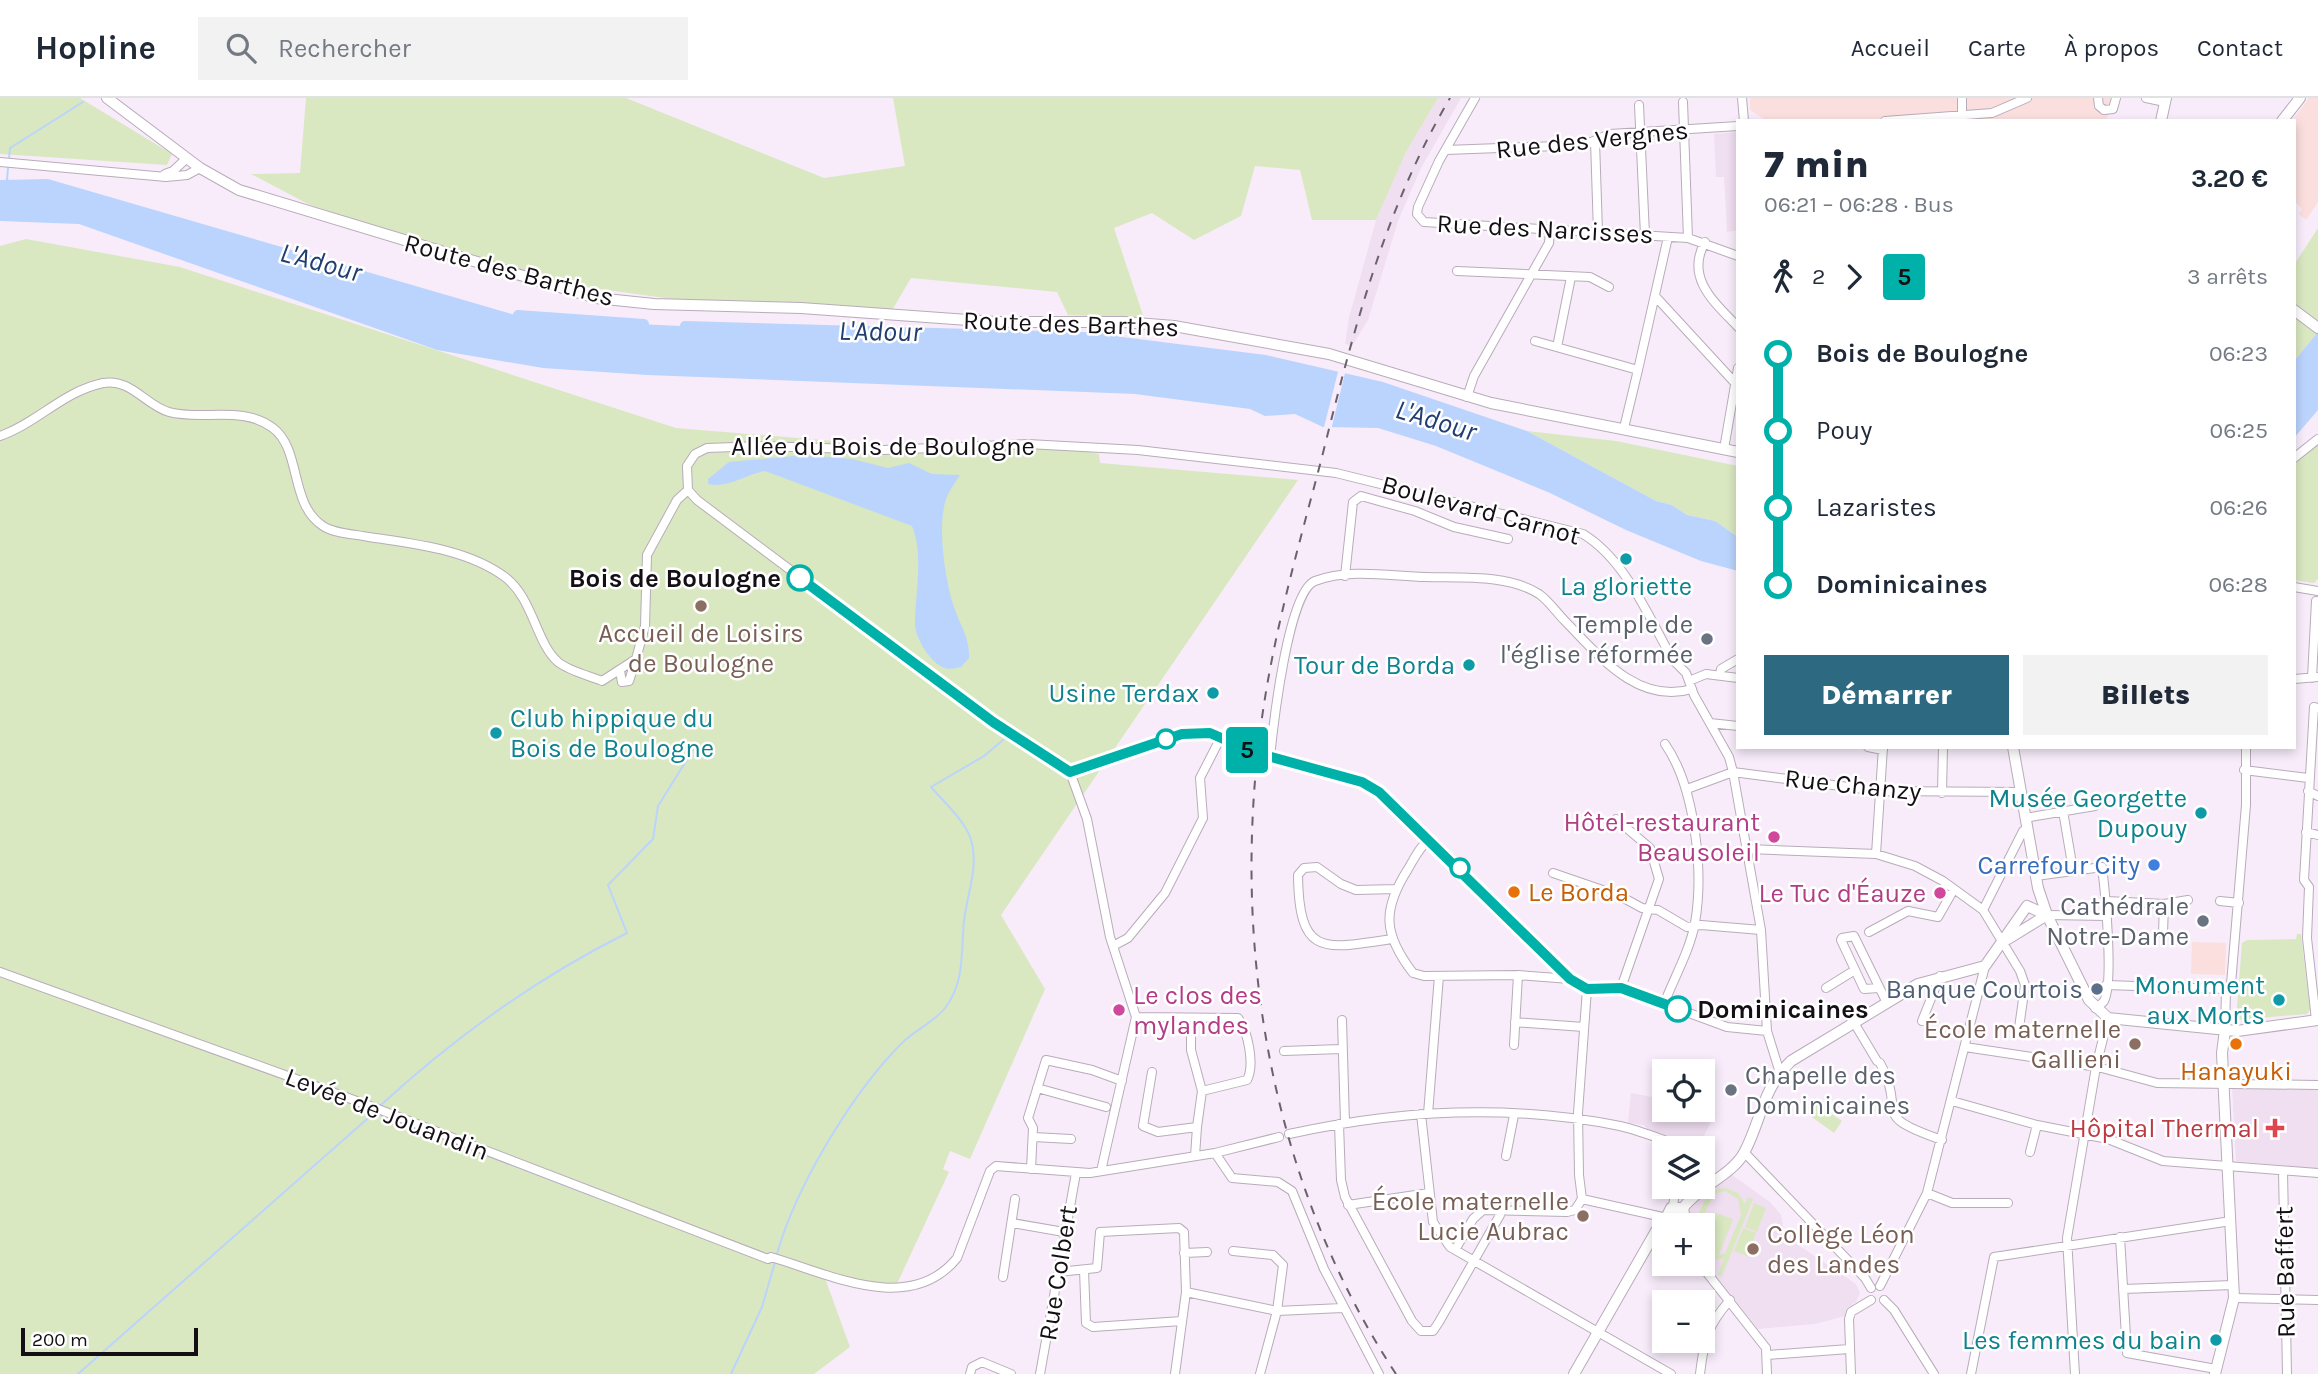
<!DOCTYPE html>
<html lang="fr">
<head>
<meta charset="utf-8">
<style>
  :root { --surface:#fff; --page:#f2f2f3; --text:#1f2937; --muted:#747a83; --line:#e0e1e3; --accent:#2d6981 }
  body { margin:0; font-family:Karla,sans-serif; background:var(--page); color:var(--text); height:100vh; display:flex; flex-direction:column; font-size:26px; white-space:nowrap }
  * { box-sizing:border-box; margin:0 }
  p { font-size:23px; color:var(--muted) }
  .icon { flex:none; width:38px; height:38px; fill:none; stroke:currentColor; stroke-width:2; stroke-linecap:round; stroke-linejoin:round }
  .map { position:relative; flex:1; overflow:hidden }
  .side { position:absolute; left:1736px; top:21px; width:560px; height:630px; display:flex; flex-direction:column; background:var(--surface); border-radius:0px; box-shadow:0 4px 10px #0003 }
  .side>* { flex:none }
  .badge { padding:0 14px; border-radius:5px; font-size:24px; line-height:46px }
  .fabs { position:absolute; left:1652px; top:961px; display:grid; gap:14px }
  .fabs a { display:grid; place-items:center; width:63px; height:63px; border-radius:0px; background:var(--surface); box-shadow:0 4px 10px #0003; font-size:35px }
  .scale { position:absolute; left:21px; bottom:18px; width:177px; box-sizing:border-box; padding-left:7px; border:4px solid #140f14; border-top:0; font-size:19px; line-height:24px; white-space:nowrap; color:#140f14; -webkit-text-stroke:5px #fff; paint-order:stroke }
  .map>.badge { position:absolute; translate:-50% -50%; box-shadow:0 0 0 4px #fff }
  .legs { display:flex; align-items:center; gap:10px; height:77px; padding:0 28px; font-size:23px }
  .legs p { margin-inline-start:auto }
  .overview { display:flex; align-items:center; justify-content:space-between; height:119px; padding:0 28px }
  h1 { font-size:38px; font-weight:800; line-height:52px }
  .action { display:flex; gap:14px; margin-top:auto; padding:14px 28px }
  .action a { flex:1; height:80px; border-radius:0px; background:var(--accent); color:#fff; font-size:28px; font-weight:800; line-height:80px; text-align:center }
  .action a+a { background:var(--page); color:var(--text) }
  ul { padding:0 28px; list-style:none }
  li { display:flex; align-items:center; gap:24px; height:77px; font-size:26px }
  li i { display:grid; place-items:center; width:10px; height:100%; margin:0 9px; background:currentColor }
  li i::after { content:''; width:18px; height:18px; margin:-9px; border:5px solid; border-radius:50%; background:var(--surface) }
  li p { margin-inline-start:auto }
  li:first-child i { background:linear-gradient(#0000 50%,currentColor 0) }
  li:last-child i { background:linear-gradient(currentColor 50%,#0000 0) }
  header { display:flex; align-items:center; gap:42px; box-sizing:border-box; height:98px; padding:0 35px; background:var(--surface); border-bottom:2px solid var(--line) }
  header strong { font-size:33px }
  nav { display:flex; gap:38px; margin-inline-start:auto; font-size:24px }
  .search { width:490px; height:63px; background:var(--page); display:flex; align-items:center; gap:18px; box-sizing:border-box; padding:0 24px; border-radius:0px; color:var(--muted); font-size:26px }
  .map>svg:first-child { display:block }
</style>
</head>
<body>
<header>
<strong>Hopline</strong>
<div class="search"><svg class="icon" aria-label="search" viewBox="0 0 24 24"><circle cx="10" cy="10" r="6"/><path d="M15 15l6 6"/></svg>Rechercher</div>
<nav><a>Accueil</a><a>Carte</a><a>À propos</a><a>Contact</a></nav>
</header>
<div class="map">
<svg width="2318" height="1276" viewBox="0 0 2318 1276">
  <rect width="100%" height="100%" fill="#f8ecfa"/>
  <!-- commercial -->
  <path fill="#fadfde" d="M1750,0h360l-3,23h-326l-17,-2 -14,-9z
    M2309,0h9v104l-12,18 -7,-6 3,-5 -8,-8v-80h-2z
    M2192,844l34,1 -1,32 -34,-1z"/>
  <!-- built -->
  <path fill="#f0def1" d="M1438,0h23l-40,70 -23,53 -30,99 -16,26 -7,-2 4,-26 27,-98 30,-68z
    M1738,34v98l-11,2 -3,-55h-8l-2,-43z
    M2232,988l86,2v81l-82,-8z
    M1631,995l26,5 -1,10 58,8 -13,26 4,2 -2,5 -54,-18 -5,-6 -16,-2z
    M1732,1077l38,27 11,13 4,21 71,48 4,9 -4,9 -10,7 -1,7 -30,8 -57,5 -55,-68v-36h-17l4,-22z"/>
  <!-- green -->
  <path fill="#d9e8c1" d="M0,0h80l92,56 -5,11 -167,-11z
    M306,0h320l198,80 81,-12 -12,-68h545l-32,54 -30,68h-64l-12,-50 -45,-4 -14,50 -47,24 -42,-27 -38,15 30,90 -76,-3 -11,-23 -146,-14 -20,34 -155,-4 -221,-31 -207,-73 -57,-30 49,-1z
    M2318,130v104l-24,29v-96z
    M26,141l154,28 496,161 292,24 62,-4 51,2 18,4 1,9 198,17 -297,435 44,74 -75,170 -20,-8 -7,18 6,3 -53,114h-16l-58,-16 28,77 -36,27h-814v-1128z
    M1527,333l89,10 122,25v71l-23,-16 -28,-6 -15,-10 -16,-4z
    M2318,346v135l-4,4 -20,-3v-116z
    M2297,836h4l9,76 -3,4 -71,6 6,-77 5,-3 49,-1z
    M1817,1006l25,17 -8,12 -25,-18z
    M1726,1090l12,5 7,11 3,-7 5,2 -31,77 -4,-1 6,-17 -13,3 -8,-3v-3l15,1 -15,-6v-11l10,-27 20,7 -14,36 6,-2 16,-38 -3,-16 -13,-8 -11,3 -15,31h-4c6,-17 10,-36 31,-37z
    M1754,1105l12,5 -9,24 -12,-5z
    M1743,1130l13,5 -9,23 -13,-5z"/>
  <!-- water -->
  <path fill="#bbd4fd" d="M48,81l481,140 218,10 359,6 160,20 117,27 144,49 129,70 16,4 15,10 28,6 23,16v34l-37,-10 -75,-31 -76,-37 -114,-47 -58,-18 -55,-1 -28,-13 -30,2 -15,-7 -115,-15 -488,-19 -104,-7 -106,-18 -358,-126 -79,-3v-41z
    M2318,234v78l-24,28v-77z
    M806,357l46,4 36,9 21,-5 23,11 28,1c-5,8 -11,16 -14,24 -9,27 -1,81 8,108 6,18 16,31 15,51l-8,9c-5,1 -12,3 -16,1 -14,-4 -30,-30 -30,-44 0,-30 9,-69 -3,-98l-147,-55c-19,3 -38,18 -57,13v-5l21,-17z"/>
  <!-- pier -->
  <path fill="#f8ecfa" d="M1339,270l7,1 -15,61 -8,1z"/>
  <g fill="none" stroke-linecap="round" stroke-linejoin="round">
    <!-- stream -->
    <path stroke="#bbd4fd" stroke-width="2" d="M9,61l1,-11 73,-46
      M7,82l1,-12
      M381,1007c74,-68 156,-127 246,-172l-19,-48 45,-46 5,-33 35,-56
      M376,1015l217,83
      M652,1112l9,3
      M777,1156c19,-68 76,-163 127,-213 12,-11 31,-20 41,-33 20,-25 16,-58 19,-87 3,-27 16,-57 6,-84 -6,-17 -27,-36 -39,-50l53,-31 19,-16
      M78,1276l297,-262
      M731,1276l31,-67 13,-45"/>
    <!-- river -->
    <path stroke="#bbd4fd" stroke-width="10" d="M518,217l126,9
      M685,228l431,12"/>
    <!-- minor casing -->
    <g stroke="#b8acba" stroke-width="10">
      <path id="minor" d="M1475,0l-36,63 -21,46 -1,7 7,8 264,16 50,18
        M1742,0l2,23
        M1962,0v18
        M2098,0l1,8 5,4
        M2146,0l19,4
        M1683,4l5,136
        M1639,7l6,130
        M2104,12l9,-1 3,-11
        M1885,23l107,-8 35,-15
        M1595,43l3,91
        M1446,52l138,-5 26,-11 128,-8
        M0,64l166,15 21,-2 13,-7
        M165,76l8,-3 14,-13
        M1705,144c-20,36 9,60 33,85
        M1457,173l133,6 19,10
        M1655,198l81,88
        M1535,243l103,29 -14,58
        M1557,249l14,-70
        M1638,272l30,-133
        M1467,299l7,-21 75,-133 1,-12
        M0,338c37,-13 64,-45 103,-53 28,-5 42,22 66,29 33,9 74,-7 104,16 29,22 16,76 50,98 12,8 32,8 46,11 45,7 98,12 136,40 28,21 31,66 53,85 11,9 32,14 44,19l34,-22 9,-33 2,-71 30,-55 11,-10
        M1724,351l14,-81
        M2294,360l24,-19
        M1345,478l8,-74 8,-6 54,15 39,16 54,12
        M2294,489l24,4
        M620,573l2,11 7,-1 7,-22
        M1720,576l1,-5 17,-10
        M2312,580l4,-77
        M2294,581l24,-2
        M1689,583l17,-7 32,4
        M1710,625l28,3
        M1868,649l15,3
        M1270,659c3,-29 18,-166 45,-176 34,-13 75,-5 110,-4 36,1 83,-3 114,17 10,7 17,18 26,27 34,35 73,84 127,68
        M2244,672l64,8
        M1070,674l112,-38 28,-1 43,19 109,30 17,10 191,187 17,10 34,-1 106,39 40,4
        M1687,691l46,-17 146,19 142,1
        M2308,693l10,5
        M1942,695l1,-46
        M2063,713l10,59
        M2025,720l70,-12
        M1616,721l34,29 9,31 -38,109
        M2306,734l12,3
        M1430,741c-10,7 -16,20 -22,30 -26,41 -25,65 5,104l11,3 94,-1 52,4
        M1748,751l128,5 39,12 28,15 40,29 37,61 5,14 -6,43
        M1876,756l7,-107
        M1553,775l67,23 22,12 16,2 29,17 14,-2 60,5
        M2036,778l66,-9c3,23 12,116 2,134 -2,3 -6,5 -9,7
        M2107,803l57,3 24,-4
        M2220,803l19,2
        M1983,812l40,-79 4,-2
        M2047,817l60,1
        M1869,834l39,-21 30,6 16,-28
        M2163,835l1,-29
        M1392,841c-68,10 -93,19 -94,-64l6,-7 13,-1 24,17 15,6 40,-1
        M1113,848l15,-8 37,-45 38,-75 -3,-40 21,-41
        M0,874l365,132 403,155 3,-2c58,17 139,59 186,1l33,-87 6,-5 94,7 125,-20 64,-16
        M2106,887l120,4
        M1826,890l29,-18
        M1879,890l-15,1 -23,-49 1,-2 12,-2 32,65
        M1664,906c10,-26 26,-54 31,-81 9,-52 0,-136 -30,-179
        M1136,919l102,1c10,13 17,47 9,62l-45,11 -5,36
        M1191,920v32l11,41
        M1342,922l3,103
        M2316,922l-9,-82 2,-51 -5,-7 10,-173 4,1
        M1853,923l24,40
        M1922,923l18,-45
        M1515,924l69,5
        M2225,932l1,-41 5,-5 15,-179v-58
        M1514,947l4,-70
        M1965,949l133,20 59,16 161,2
        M1284,953l57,-2
        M1880,965c28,52 -13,51 62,77
        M1152,974l-9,54 15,6 39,-5 -2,29
        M1037,990l69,19
        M1952,1003l85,24 71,14 55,22 155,12
        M1421,1016l12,108 17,25 221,127
        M1428,1016l11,-138
        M1339,1026l2,56 4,17 67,124 9,10h12l6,-9 61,-107v-5
        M1289,1036c108,-24 222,-30 331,-8 22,5 45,15 67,22
        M1033,1039l38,2
        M1744,1054l121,126 6,10
        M2030,1054l7,-27
        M1215,1055l17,25 46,4 14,9 32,78 55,105
        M1506,1058l8,-41
        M1031,1071l2,-41 -5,-10 18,-58 46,10 30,11
        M1101,1073l35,-154 -26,-80 -23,-118 -17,-47 -77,-50 -296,-222 -9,-10 -1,-24 8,-12 12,-6 55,-2 121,4 145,-6 110,6 198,23 247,61c43,26 66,84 90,126l13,13 8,22 35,62 4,15 28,158 6,101 13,42
        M2283,1073l4,203
        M1927,1095l25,10h56
        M1582,1101l-3,-24 -1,-62 9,-124
        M1582,1101l85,19
        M1348,1107l81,-12
        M1673,1108l3,-20
        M1012,1125l52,9
        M2120,1139l7,116 89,16
        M1455,1152l18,-31 10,-9 84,2 8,-2 7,-11
        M1233,1153l40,4 10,10 -6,46 -17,63
        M1184,1155l23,-1
        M1700,1166l66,84 1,26
        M1084,1172l2,53 7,4 89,-6
        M1058,1174l39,-4 3,-36 79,-4 5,4 2,60 -11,82
        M1003,1179l12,-78
        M1880,1188l47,-93 58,-227
        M2123,1191l110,-4
        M1186,1194l91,19 65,-3
        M2234,1200l84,2
        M1884,1202l10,10 40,64
        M1768,1257l81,-6
        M970,1276l2,-7 10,-5 29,12
        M1040,1276l36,-201
        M1700,1276c4,-34 7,-48 30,-74
        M1851,1276l-2,-55 2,-7 20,-12
        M1971,1276l23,-117 237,-36
        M2075,1276l-8,-136 29,-171 12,-49"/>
    </g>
    <!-- major casing -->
    <g stroke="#b8acba" stroke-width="12">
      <path id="major" d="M107,0l93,70 39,22 357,108 58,6 147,4 195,14h128l50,4 155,28 162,49 247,49
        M2161,23l5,-23
        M2282,23l18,-23
        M2294,212l24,18
        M2013,649l25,141 9,27 42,85 19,18 129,13 81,-11
        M2008,841l39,-24
        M1683,1110c16,-22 48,-32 61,-55 18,-34 17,-62 47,-92l127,-77 67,-18 42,-60 20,9
        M1669,1124l-2,-6 4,-8h12
        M1677,1127l8,-5 -2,-12
        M1574,1276l82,-143 13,-9
        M2215,1276l19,-76 -12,-245 3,-23"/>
    </g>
    <!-- minor -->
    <use href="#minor" stroke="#fff" stroke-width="8"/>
    <!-- major -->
    <use href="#major" stroke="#fff" stroke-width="10"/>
    <!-- rail -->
    <path stroke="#6a626a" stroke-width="2" stroke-dasharray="9 9" stroke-linecap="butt" d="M1396,1276c-125,-190 -165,-426 -135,-649 12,-91 38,-180 61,-268 31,-125 62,-247 128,-359"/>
  </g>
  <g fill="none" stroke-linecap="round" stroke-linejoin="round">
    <!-- line-1 casing -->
    <g stroke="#fff" stroke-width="16">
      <path id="line-1" d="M800,480l193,144 77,50 112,-38 28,-1 43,19 109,30 17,10 191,187 17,10 34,-1 57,21"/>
    </g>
    <!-- line-1 -->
    <use href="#line-1" stroke="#00b1aa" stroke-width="10"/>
  </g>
  <!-- markers -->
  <g fill="#0f9aa8" stroke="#fff" stroke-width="2.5">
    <circle cx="1626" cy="461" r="7"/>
    <circle cx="1469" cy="567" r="7"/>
    <circle cx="1213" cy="595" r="7"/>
    <circle cx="496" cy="635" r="7"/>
    <circle cx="2201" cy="715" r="7"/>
    <circle cx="2279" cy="902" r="7"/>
    <circle cx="2216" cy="1242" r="7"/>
  </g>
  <g fill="#fff" stroke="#00b1aa" stroke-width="3.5">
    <circle cx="800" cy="480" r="12"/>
    <circle cx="1166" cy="641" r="9"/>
    <circle cx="1460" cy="770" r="9"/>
    <circle cx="1678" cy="911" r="12"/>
  </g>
  <g fill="#8d6e63" stroke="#fff" stroke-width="2.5">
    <circle cx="701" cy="508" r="7"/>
    <circle cx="2135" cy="946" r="7"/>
    <circle cx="1583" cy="1118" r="7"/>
    <circle cx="1753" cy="1151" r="7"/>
  </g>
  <g fill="#6b7280" stroke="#fff" stroke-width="2.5">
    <circle cx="1707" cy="541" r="7"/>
    <circle cx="2203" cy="823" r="7"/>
    <circle cx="1731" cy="992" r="7"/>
  </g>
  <g fill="#d1479c" stroke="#fff" stroke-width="2.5">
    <circle cx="1774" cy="739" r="7"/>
    <circle cx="1940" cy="795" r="7"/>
    <circle cx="1119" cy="912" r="7"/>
  </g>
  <circle fill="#3f7fe0" stroke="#fff" stroke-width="2.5" cx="2154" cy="767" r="7"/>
  <g fill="#e8710a" stroke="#fff" stroke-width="2.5">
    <circle cx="1514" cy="794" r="7"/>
    <circle cx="2236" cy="946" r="7"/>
  </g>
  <circle fill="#5c6f8a" stroke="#fff" stroke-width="2.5" cx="2097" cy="891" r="7"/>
  <path fill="#e0444e" stroke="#fff" stroke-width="2.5" d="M2271.5 1019.5h7v7h7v7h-7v7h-7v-7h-7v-7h7z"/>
  <g text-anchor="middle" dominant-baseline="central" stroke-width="5" stroke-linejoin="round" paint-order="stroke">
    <!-- street labels -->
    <g font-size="26" fill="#140f14" stroke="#fff">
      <text transform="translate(1592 42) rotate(-6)">Rue des Vergnes</text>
      <text transform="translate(1545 131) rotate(3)">Rue des Narcisses</text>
      <text transform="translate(509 172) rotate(15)">Route des Barthes</text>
      <text transform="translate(1071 226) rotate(2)">Route des Barthes</text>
      <text x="883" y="348">Allée du Bois de Boulogne</text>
      <text transform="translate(1481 412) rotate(15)">Boulevard Carnot</text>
      <text transform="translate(1853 687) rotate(6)">Rue Chanzy</text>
      <text transform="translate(387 1016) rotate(21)">Levée de Jouandin</text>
      <text transform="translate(2285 1174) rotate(-91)">Rue Baffert</text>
      <text transform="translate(1058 1175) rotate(-81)">Rue Colbert</text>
    </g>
    <!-- stop labels -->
    <g font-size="26" font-weight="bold" fill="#140f14" stroke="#fff" text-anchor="end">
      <text x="781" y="480">Bois de Boulogne</text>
      <text x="1697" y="911" text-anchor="start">Dominicaines</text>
    </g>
    <!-- culture labels -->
    <g font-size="26" fill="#0d838f" stroke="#fff" text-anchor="end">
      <text x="1626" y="488" text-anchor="middle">La gloriette</text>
      <text x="1455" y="567">Tour de Borda</text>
      <text x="1199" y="595">Usine Terdax</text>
      <text x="510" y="620" text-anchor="start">Club hippique du<tspan x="510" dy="30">Bois de Boulogne</tspan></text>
      <text x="2187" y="700">Musée Georgette<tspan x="2187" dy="30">Dupouy</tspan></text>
      <text x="2265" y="887">Monument<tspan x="2265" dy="30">aux Morts</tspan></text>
      <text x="2202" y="1242">Les femmes du bain</text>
    </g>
    <!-- worship labels -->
    <g font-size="26" fill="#5b616d" stroke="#fff" text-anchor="end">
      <text x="1693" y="526">Temple de<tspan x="1693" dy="30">l'église réformée</tspan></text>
      <text x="2189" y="808">Cathédrale<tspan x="2189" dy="30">Notre-Dame</tspan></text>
      <text x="1745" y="977" text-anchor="start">Chapelle des<tspan x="1745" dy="30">Dominicaines</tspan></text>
    </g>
    <!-- education labels -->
    <g font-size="26" fill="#785e54" stroke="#fff" text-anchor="end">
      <text x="701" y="535" text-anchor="middle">Accueil de Loisirs<tspan x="701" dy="30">de Boulogne</tspan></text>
      <text x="2121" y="931">École maternelle<tspan x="2121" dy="30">Gallieni</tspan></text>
      <text x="1569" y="1103">École maternelle<tspan x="1569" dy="30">Lucie Aubrac</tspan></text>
      <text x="1767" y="1136" text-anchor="start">Collège Léon<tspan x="1767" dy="30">des Landes</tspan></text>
    </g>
    <!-- hotel labels -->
    <g font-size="26" fill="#b23c85" stroke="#fff" text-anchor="end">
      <text x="1760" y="724">Hôtel-restaurant<tspan x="1760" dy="30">Beausoleil</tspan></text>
      <text x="1926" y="795">Le Tuc d'Éauze</text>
      <text x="1133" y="897" text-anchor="start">Le clos des<tspan x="1133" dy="30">mylandes</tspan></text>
    </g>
    <!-- shop labels -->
    <g font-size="26" fill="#366cbe" stroke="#fff" text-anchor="end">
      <text x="2140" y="767">Carrefour City</text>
    </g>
    <!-- food labels -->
    <g font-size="26" fill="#c56008" stroke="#fff" text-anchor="start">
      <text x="1528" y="794">Le Borda</text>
      <text x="2236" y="973" text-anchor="middle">Hanayuki</text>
    </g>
    <!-- service labels -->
    <g font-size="26" fill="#4e5e75" stroke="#fff" text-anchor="end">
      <text x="2083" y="891">Banque Courtois</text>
    </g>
    <!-- health labels -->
    <g font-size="26" fill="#be3a42" stroke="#fff" text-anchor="end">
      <text x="2259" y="1030">Hôpital Thermal</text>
    </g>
    <!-- water labels -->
    <g font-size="28" font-style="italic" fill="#203e70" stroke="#fff">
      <text transform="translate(321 164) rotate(15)">L'Adour</text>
      <text transform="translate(880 233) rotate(1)">L'Adour</text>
      <text transform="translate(1436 322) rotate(17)">L'Adour</text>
    </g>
  </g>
</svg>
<div class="fabs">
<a><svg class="icon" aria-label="locate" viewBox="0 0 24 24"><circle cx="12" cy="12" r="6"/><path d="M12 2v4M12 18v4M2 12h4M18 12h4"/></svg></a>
<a><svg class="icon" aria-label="layers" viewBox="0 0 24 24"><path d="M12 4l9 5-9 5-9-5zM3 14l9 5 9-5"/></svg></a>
<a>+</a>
<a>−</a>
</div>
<div class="scale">200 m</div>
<b class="badge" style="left:1247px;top:652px;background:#00b1aa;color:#111">5</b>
<section class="side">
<div class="overview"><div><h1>7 min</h1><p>06:21 – 06:28 · Bus</p></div><b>3.20 €</b></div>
<div class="legs"><svg class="icon" aria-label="walk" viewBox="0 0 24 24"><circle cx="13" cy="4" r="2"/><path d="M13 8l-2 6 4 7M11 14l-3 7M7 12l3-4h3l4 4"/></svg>2<svg class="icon" aria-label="forward" viewBox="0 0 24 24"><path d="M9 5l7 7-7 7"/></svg><b class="badge" style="background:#00b1aa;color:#111">5</b><p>3 arrêts</p></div>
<ul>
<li><i style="color:#00b1aa"></i><b>Bois de Boulogne</b><p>06:23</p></li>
<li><i style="color:#00b1aa"></i><span>Pouy</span><p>06:25</p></li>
<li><i style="color:#00b1aa"></i><span>Lazaristes</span><p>06:26</p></li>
<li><i style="color:#00b1aa"></i><b>Dominicaines</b><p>06:28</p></li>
</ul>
<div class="action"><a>Démarrer</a><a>Billets</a></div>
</section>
</div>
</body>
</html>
